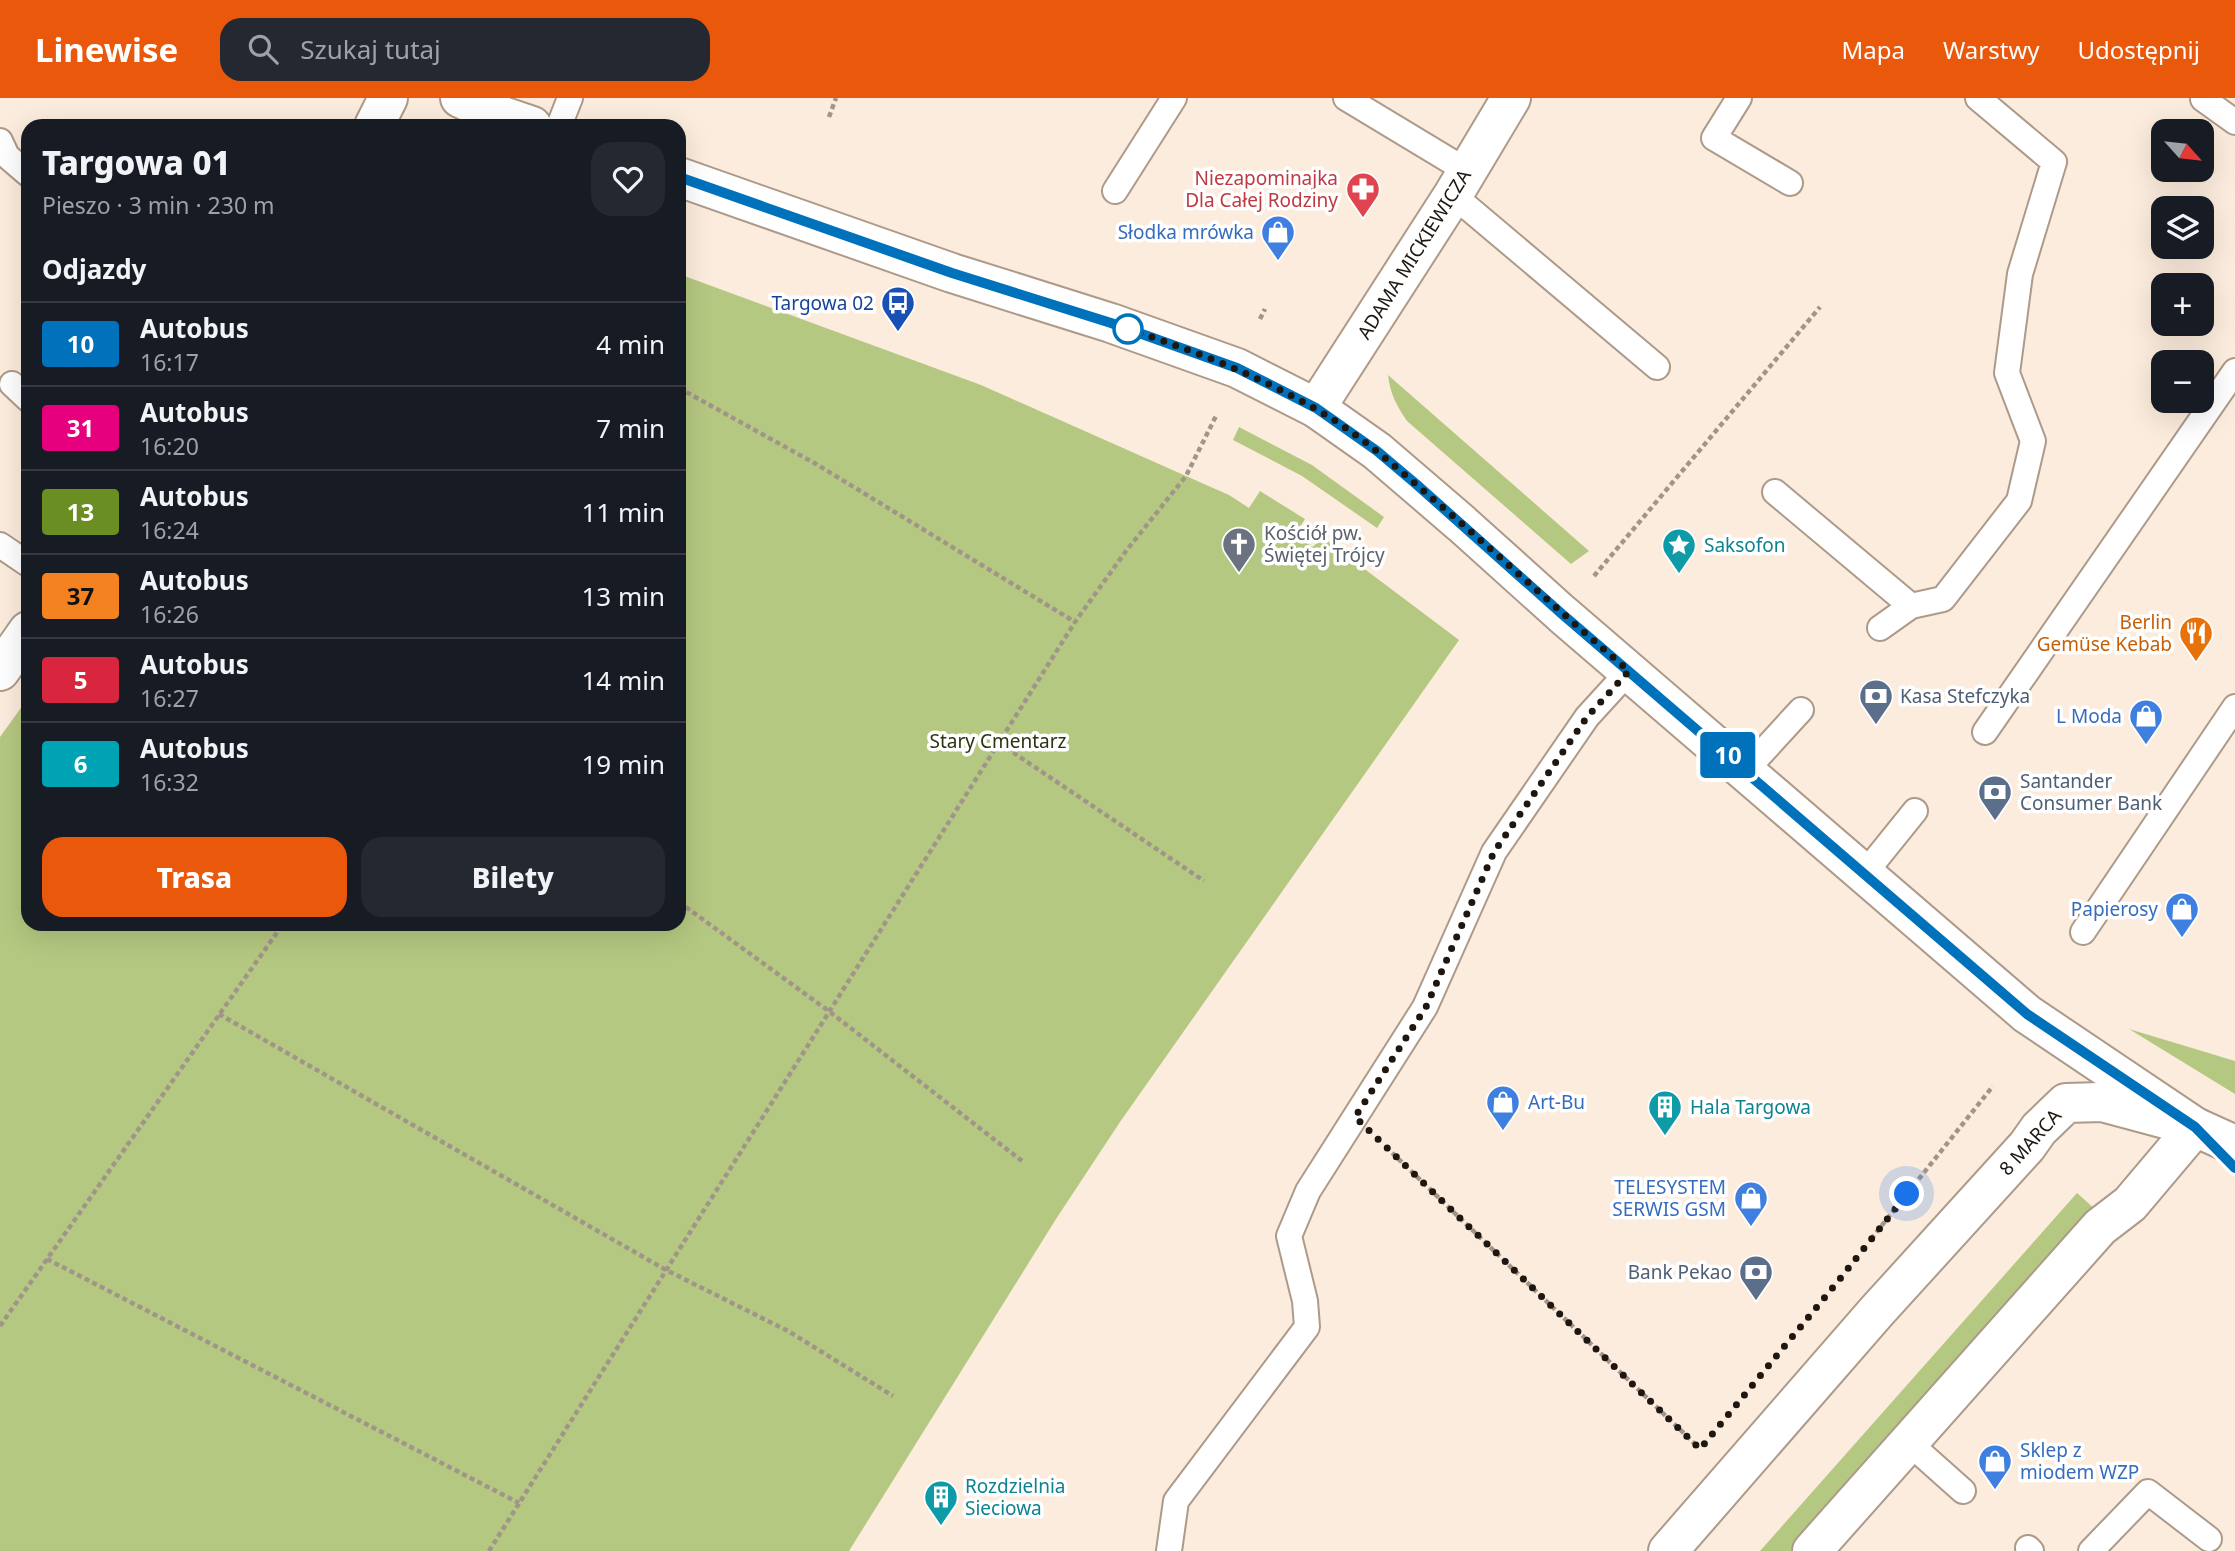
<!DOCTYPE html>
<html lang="pl">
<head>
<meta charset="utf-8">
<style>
  :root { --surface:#171b24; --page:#242831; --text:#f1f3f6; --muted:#9ea1a6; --line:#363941; --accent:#ea580c }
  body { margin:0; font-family:"Noto Sans",sans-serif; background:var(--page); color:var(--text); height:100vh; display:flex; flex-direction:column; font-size:26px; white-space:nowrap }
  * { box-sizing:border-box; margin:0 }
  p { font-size:23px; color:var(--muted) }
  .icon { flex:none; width:38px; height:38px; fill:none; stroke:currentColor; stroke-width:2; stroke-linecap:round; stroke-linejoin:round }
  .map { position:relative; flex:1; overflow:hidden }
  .side { position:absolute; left:21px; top:21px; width:665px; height:812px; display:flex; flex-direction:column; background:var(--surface); border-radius:21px; box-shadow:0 7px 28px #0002 }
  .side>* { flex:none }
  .badge { padding:0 14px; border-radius:5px; font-size:24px; line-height:46px }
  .needle { width:46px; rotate:117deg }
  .fabs { position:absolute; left:2151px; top:21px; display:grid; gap:14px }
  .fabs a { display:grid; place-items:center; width:63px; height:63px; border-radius:14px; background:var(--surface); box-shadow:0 7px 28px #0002; font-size:35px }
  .you { position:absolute; width:35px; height:35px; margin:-18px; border:5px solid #fff; border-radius:50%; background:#1a73e8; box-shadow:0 0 0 10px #1a73e833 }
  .map>.badge { position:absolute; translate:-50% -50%; box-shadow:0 0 0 4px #fff }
  h2 { padding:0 21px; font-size:26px; line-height:63px }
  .round { display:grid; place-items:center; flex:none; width:74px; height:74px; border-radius:21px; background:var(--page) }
  .head { display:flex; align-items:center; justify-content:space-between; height:119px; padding:0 21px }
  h1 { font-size:33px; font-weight:800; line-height:52px }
  .button { display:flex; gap:14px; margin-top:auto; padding:14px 21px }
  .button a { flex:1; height:80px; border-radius:21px; background:var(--accent); color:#fff; font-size:28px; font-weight:800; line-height:80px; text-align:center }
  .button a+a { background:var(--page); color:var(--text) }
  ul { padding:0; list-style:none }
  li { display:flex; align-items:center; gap:21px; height:84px; padding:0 21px; border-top:2px solid var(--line) }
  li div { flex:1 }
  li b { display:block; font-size:26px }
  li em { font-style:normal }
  li .badge { min-width:77px; font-weight:700; text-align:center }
  header { display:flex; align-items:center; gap:42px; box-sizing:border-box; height:98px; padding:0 35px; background:var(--accent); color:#fff }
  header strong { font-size:33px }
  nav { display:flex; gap:38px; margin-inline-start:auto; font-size:24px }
  .search { width:490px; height:63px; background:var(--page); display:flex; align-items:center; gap:18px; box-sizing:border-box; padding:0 24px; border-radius:21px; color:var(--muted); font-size:26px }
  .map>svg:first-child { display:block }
</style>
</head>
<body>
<header>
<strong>Linewise</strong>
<div class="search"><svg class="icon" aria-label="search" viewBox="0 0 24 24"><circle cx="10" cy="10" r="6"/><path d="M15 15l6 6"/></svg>Szukaj tutaj</div>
<nav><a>Mapa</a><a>Warstwy</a><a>Udostępnij</a></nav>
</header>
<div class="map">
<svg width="2235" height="1453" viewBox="0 0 2235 1453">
  <rect width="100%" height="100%" fill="#fcecdd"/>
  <!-- green -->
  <path fill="#b5c881" d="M679,176l302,111 205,91 43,19 20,13 11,-17 45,28 -10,16 18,12 9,-10 137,103 -339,482 -64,97 -207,332h-849v-814l28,-39v226h651z
    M1388,277l201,176 -18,13 -164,-143c-10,-15 -17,-27 -19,-46z
    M1239,329l73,38 72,52 -7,11 -75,-52 -69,-36z
    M2129,931l106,32v33z
    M2077,1095l19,17 -303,341h-33z"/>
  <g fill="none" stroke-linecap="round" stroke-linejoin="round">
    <!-- service casing -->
    <g stroke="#ad9a89" stroke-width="28">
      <path id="service" d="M1346,0l121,73
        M1739,0l-25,40 76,45
        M2203,1l32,23
        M559,28l11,-28
        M0,43l7,15 21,18
        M1115,93l59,-93
        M1453,97l204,172
        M12,286l16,15
        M1775,394l136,114
        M0,447l28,19
        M1880,530l31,-22 32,-7 76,-98 14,-60 -26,-68 13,-99 34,-112 -76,-64
        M1985,634l250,-361
        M1746,672l55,-60
        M1865,775l50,-62
        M2083,834l152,-225
        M1908,1344l55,49
        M2028,1450l3,3
        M1169,1453l7,-50 131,-174 -2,-26 -16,-65 19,-45 117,-184 69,-155 93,-135 42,-46
        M2091,1453l57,-59 61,47"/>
    </g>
    <!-- minor casing -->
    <g stroke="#ad9a89" stroke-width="42">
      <path id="minor" d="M374,28l14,-28
        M1316,310l137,-213 58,-97
        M0,573l28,-40
        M1668,1453l209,-240 150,-165 12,-17 27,-26 36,-1 93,25 -65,77 -30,23 -288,324"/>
    </g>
    <!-- tertiary casing -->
    <g stroke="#ad9a89" stroke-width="42">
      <path id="tertiary" d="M460,0l28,13 44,15
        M679,79l273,96 159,50 126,45 79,40 61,43 85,73 100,90 465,400 168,113 40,18"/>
    </g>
    <!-- path -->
    <path stroke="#a1958a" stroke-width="4.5" stroke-dasharray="5 3.5" stroke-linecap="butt" d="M829,19l7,-19
      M1260,221l5,-10
      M679,290l137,76 259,158
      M1594,478l226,-269
      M999,645l205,138
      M679,804l151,110 192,149
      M219,916l447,256 122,61 105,65
      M1386,1049l309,297
      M1871,1141l122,-153
      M47,1161l472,244
      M0,1228l283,-402
      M489,1453l586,-929 51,-71 60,-75 30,-60"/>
    <!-- service -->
    <use href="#service" stroke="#fff" stroke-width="24"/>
    <!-- minor -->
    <use href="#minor" stroke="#fff" stroke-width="38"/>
    <!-- tertiary -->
    <use href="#tertiary" stroke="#fff" stroke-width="38"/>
  </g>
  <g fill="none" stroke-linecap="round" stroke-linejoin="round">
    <!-- line casing -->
    <g stroke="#fff" stroke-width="16">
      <path id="line" d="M679,79l273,96 159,50 126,45 79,40 61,43 39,33 146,130 465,400 168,113 40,41"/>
    </g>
    <!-- line -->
    <use href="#line" stroke="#0072bc" stroke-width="10"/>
    <!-- walk -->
    <path stroke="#1e1711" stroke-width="7" stroke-dasharray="0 12.6" d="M1128,231c64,21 127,45 186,79 43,24 81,58 119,91 66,56 130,116 196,172l-42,46 -93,135 -68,155 -71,110 345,332 139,-169 68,-86"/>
  </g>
  <!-- icons -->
  <defs>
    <g id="pharmacy-pin" transform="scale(1.75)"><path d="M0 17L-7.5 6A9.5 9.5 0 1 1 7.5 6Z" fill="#e0444e" stroke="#fff"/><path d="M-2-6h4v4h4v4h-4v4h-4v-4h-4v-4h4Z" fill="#fff"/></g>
    <g id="shop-pin" transform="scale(1.75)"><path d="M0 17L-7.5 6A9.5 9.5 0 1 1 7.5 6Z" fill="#3f7fe0" stroke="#fff"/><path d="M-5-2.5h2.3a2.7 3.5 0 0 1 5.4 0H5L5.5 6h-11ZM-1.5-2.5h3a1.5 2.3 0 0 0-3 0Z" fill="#fff"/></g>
    <g id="bus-pin" transform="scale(1.75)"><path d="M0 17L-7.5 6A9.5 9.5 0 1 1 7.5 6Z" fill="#1a4fb4" stroke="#fff"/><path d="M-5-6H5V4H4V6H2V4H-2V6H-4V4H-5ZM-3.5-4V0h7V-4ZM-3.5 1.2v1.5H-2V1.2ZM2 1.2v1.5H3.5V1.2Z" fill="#fff"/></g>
    <g id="church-pin" transform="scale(1.75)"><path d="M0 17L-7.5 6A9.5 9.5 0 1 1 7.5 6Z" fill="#6b7280" stroke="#fff"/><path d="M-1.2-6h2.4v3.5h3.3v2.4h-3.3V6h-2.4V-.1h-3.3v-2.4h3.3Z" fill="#fff"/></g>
    <g id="sight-pin" transform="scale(1.75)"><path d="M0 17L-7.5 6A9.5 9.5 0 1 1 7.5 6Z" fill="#0f9aa8" stroke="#fff"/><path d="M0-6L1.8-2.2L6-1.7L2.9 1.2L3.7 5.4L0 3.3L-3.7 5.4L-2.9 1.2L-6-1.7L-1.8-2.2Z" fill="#fff"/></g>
    <g id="restaurant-pin" transform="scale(1.75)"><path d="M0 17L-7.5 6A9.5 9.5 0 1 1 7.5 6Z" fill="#e8710a" stroke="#fff"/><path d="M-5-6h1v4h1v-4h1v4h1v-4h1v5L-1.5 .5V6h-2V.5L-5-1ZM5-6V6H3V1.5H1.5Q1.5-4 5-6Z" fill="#fff"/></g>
    <g id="bank-pin" transform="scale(1.75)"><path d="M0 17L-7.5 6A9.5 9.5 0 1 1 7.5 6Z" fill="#5c6f8a" stroke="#fff"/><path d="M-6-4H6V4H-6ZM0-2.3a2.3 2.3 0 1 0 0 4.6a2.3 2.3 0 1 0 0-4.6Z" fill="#fff"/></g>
    <g id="building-pin" transform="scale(1.75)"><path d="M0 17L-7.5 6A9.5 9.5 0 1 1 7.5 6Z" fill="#0f9aa8" stroke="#fff"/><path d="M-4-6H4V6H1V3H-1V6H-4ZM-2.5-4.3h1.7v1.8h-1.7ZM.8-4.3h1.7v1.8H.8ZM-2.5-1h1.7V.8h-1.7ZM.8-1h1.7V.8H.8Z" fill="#fff"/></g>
  </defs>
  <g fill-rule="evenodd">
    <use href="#pharmacy-pin" x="1363" y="91"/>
    <use href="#shop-pin" x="1278" y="134"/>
    <use href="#bus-pin" x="898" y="205"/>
    <use href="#church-pin" x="1239" y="446"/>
    <use href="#sight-pin" x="1679" y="447"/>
    <use href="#restaurant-pin" x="2196" y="535"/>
    <use href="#bank-pin" x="1876" y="598"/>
    <use href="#shop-pin" x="2146" y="618"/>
    <use href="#bank-pin" x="1995" y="694"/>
    <use href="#shop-pin" x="2182" y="811"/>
    <use href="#shop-pin" x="1503" y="1004"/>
    <use href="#building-pin" x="1665" y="1009"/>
    <use href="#shop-pin" x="1751" y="1100"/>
    <use href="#bank-pin" x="1756" y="1174"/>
    <use href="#shop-pin" x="1995" y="1363"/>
    <use href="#building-pin" x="941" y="1399"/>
  </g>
  <!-- markers -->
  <circle fill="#fff" stroke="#0072bc" stroke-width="3.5" cx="1128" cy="231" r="14"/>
  <g text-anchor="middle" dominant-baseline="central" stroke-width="7" stroke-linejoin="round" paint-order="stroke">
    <!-- health labels -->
    <g font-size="19" fill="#be3a42" stroke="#fff" text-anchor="end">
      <text x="1338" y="80">Niezapominajka<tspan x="1338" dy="22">Dla Całej Rodziny</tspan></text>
    </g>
    <!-- shop labels -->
    <g font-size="19" fill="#366cbe" stroke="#fff" text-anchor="end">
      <text x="1254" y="134">Słodka mrówka</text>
      <text x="2122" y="618">L Moda</text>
      <text x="2158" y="811">Papierosy</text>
      <text x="1528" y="1004" text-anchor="start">Art-Bu</text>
      <text x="1726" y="1089">TELESYSTEM<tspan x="1726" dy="22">SERWIS GSM</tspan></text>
      <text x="2020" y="1352" text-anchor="start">Sklep z<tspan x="2020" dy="22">miodem WZP</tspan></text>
    </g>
    <!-- street labels -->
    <g font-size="19" fill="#1e1711" stroke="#fff">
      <text transform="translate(1414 156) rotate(-58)">ADAMA MICKIEWICZA</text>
      <text transform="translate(2030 1044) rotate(-48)">8 MARCA</text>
    </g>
    <!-- transit labels -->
    <g font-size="19" fill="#164399" stroke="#fff" text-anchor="end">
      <text x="874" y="205">Targowa 02</text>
    </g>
    <!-- worship labels -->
    <g font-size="19" fill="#5b616d" stroke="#fff" text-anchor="start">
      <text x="1264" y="435">Kościół pw.<tspan x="1264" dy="22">Świętej Trójcy</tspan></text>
    </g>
    <!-- culture labels -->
    <g font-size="19" fill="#0d838f" stroke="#fff" text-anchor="start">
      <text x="1704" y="447">Saksofon</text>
      <text x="1690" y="1009">Hala Targowa</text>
      <text x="965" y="1388">Rozdzielnia<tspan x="965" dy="22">Sieciowa</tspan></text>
    </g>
    <!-- food labels -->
    <g font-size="19" fill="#c56008" stroke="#fff" text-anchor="end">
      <text x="2172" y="524">Berlin<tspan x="2172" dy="22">Gemüse Kebab</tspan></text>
    </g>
    <!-- service labels -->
    <g font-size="19" fill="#4e5e75" stroke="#fff" text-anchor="start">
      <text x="1900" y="598">Kasa Stefczyka</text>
      <text x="2020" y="683">Santander<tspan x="2020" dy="22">Consumer Bank</tspan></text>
      <text x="1732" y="1174" text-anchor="end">Bank Pekao</text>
    </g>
    <!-- park labels -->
    <g font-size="19" fill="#2c340f" stroke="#fff">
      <text x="998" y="643">Stary Cmentarz</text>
    </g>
  </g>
</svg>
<div class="fabs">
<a><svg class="needle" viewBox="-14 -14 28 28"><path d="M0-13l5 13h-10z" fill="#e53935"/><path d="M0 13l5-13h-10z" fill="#9ea1a6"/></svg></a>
<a><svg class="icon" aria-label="layers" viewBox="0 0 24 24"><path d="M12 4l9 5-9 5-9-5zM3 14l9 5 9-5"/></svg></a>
<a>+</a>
<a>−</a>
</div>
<div class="you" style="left:1907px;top:1096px"></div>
<b class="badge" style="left:1728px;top:657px;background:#0072bc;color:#fff">10</b>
<section class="side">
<div class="head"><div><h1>Targowa 01</h1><p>Pieszo · 3 min · 230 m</p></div><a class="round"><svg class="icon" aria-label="heart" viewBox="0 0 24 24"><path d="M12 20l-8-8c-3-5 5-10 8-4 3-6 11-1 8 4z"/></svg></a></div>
<h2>Odjazdy</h2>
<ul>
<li><span class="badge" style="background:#0072bc;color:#fff">10</span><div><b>Autobus</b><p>16:17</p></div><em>4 min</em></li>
<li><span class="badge" style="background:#e6007e;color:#fff">31</span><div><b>Autobus</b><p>16:20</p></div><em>7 min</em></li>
<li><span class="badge" style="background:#6b8e23;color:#fff">13</span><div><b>Autobus</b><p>16:24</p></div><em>11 min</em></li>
<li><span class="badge" style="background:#f58220;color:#111">37</span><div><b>Autobus</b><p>16:26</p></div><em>13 min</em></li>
<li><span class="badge" style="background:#d7263d;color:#fff">5</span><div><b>Autobus</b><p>16:27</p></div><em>14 min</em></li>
<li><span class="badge" style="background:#00a3b4;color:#fff">6</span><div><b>Autobus</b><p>16:32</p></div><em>19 min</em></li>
</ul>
<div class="button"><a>Trasa</a><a>Bilety</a></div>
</section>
</div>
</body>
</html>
